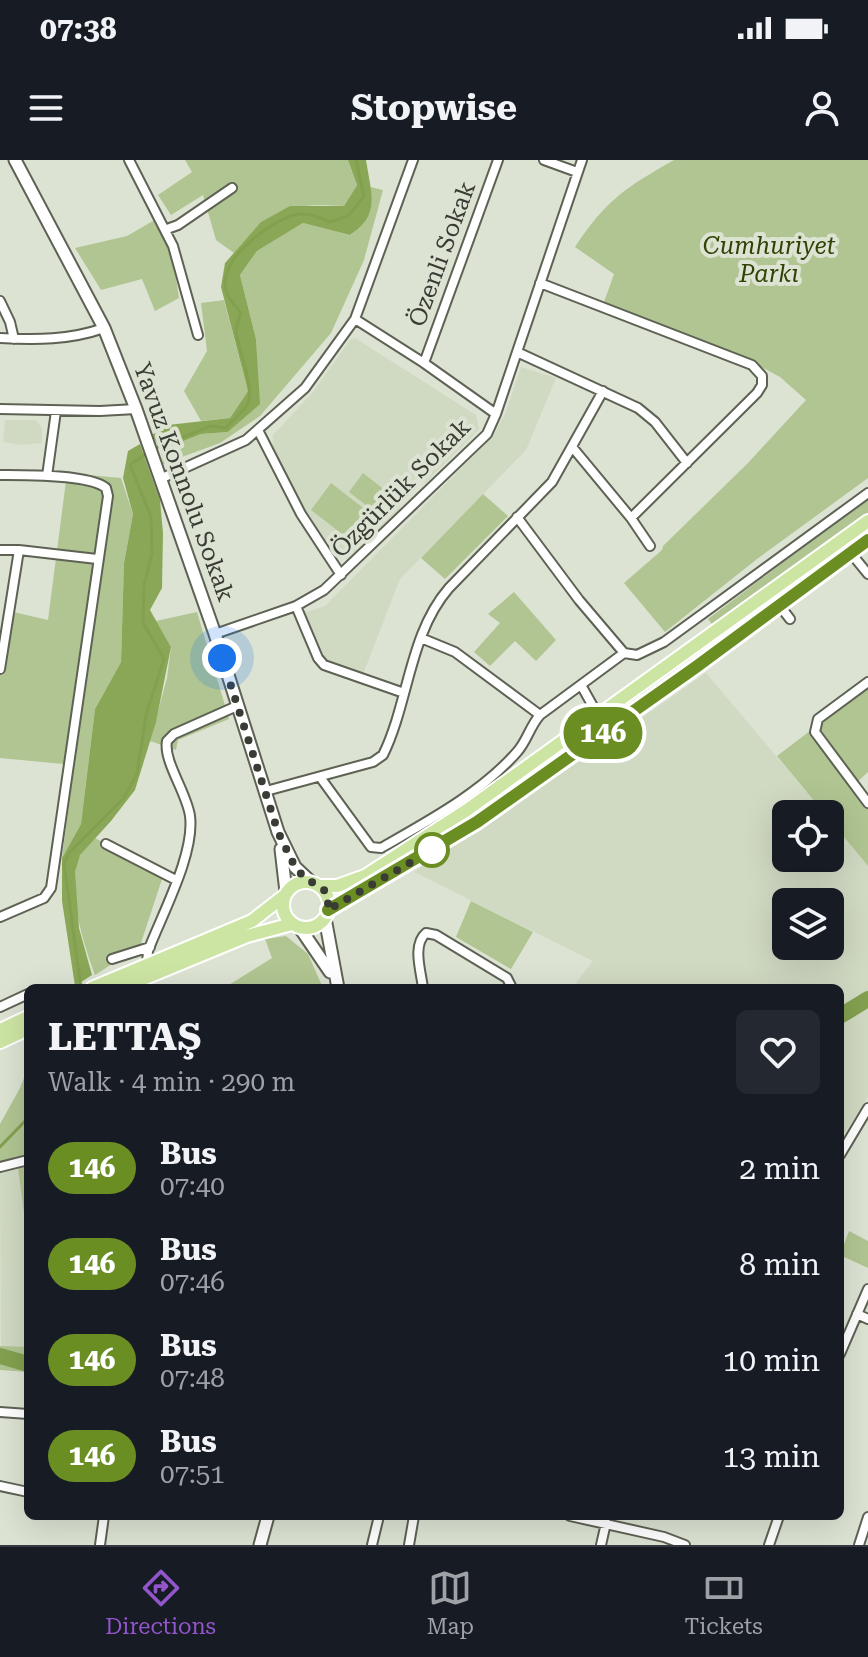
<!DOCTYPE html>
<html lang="en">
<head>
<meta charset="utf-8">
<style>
  :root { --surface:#171b24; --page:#242831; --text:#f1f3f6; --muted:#9ea1a6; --line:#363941; --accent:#9255cb }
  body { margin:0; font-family:"Roboto Serif",serif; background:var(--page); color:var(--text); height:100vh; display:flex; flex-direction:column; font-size:30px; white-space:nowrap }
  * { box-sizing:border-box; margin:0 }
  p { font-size:26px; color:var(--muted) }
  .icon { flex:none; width:44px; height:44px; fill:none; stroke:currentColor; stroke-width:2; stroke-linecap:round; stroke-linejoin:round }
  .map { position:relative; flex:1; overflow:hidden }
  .drawer { position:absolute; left:24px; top:824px; width:820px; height:536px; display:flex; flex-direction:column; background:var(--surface); border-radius:12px; box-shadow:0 8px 32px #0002 }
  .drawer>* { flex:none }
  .badge { padding:0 16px; border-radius:26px; font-size:28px; line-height:52px }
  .controls { position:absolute; left:772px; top:640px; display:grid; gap:16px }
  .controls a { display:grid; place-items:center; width:72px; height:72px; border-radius:12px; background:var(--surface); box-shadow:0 8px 32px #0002; font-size:40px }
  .you { position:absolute; width:40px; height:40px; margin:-20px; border:6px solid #fff; border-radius:50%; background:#1a73e8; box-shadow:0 0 0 12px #1a73e833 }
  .map>.badge { position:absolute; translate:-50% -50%; box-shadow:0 0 0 4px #fff }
  .round { display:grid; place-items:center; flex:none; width:84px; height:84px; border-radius:12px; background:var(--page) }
  .headline { display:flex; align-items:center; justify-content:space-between; height:136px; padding:0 24px }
  h1 { font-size:38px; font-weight:700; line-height:60px }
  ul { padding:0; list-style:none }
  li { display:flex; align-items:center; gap:24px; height:96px; padding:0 24px }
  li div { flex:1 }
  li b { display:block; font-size:30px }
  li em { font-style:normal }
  li .badge { min-width:88px; font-weight:700; text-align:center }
  .status { display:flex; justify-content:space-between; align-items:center; height:56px; padding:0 40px; background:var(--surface); direction:ltr }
  .status svg { height:22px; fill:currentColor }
  header { display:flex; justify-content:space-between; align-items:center; height:104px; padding:0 24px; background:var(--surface); font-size:36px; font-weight:700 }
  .tabs { display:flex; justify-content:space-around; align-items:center; height:112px; border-top:2px solid var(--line); background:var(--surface); font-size:22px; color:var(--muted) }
  .tabs a { display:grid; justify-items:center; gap:4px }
  .tabs .selected { color:var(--accent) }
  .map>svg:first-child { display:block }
</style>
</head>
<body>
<div class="status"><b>07:38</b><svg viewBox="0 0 49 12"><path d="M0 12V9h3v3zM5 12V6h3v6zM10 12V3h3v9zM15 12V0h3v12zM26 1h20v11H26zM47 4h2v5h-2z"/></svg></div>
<header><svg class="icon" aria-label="menu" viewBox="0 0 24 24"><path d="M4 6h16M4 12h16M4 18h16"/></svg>Stopwise<svg class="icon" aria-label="person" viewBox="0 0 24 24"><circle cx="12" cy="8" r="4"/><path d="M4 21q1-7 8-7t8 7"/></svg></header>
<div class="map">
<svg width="868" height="1385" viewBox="0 0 868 1385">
  <rect width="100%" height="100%" fill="#dce3d3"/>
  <!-- built -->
  <path fill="#d0d9c2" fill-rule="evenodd" d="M355,178l121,77 3,14 -54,54 -9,-2 -18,29 -50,50 -22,-17 -17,-21 -37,-71 1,-16 40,-43 37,-52z
    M521,207l35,11 -30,72 -126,129 -37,95 -35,-8 -7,-7 -17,-46 21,-7 168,-170 12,-22z
    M5,260h31l6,8v15l-21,2 -18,-3z
    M706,513l119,141h-39v44h44v-38l38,46v231l-28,43v-152h-268l21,-27 -179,-89 166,-111zM786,742h44v44h-44z
    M18,1008l10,78v101h-27l-1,-175z"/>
  <!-- green -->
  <path fill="#b1c592" d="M185,0h163l9,25 -13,21c-60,-3 -70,2 -110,47l-18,-13 -13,-45 -32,20 -13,-20 34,-23z
    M674,0h194v318l-111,81 -92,73 -41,-49 38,-33 1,-4 85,-83 58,-63 -26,-23 -39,-21 -137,-54 10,-28 -39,-27c31,-47 50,-59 99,-87z
    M370,27l13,3 -19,70 -33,73 -71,83 -40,27 -57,21 -2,-14 40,-16 27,-2 31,-28 -3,-65 -16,-64 17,-24 46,-28 47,12c19,-13 22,-25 20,-48z
    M158,58l15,42 6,38 -24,13 -13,-32 -41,11 -26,-42 52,-12z
    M224,140l24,91 -18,27 -29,3 -17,-30 23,-40 -6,-48z
    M67,313l54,5 12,36 -9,49 -3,99 -26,47 -14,115 -19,34 12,-93 -74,-7v-118l5,-30 43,10z
    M363,313l32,25 -14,19 -32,-25z
    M331,323l44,34 -20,27 -44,-34z
    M483,334l25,22 -63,63 -24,-21z
    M868,338v16l-154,113 -6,-8z
    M514,432l42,48 -20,21 -21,-20 -25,25 -16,-14 26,-29 -12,-9z
    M197,452l32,107 -51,21 -2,10 -26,-9 17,-63 4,-31 -15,-26z
    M868,527v85l-16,15 16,20v59l-38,-46v-6h-5l-48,-58z
    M95,678l68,38 -23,70 -45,29c-11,-31 -30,-86 -16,-118 3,-7 11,-13 16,-19z
    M471,741l62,31 -22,37 -55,-32z
    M286,776l22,18 15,34h-99l48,-30 -7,-19z
    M28,908v177l-10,-77 -18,3v-47l20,-36z
    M849,1071l19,10v27l-28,-13z
    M0,1186l28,1v25l-28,-2z"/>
  <!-- forest -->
  <path fill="#8aa757" d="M348,0h18c5,33 15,55 -16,75l-47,-12 -46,28 -17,24 16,64 4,65 -32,28 -27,2 -40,16 -9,-15 16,-10 62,-7 18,-27 -27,-104 4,-24 36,-41 29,-16h54l13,-21z
    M140,284l20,56 3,33 -1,55 -12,22 21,37 -15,75 -21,68 -24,31 -31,34 -5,17 4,56 13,47 -17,11 -13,-85v-43l19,-34 14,-115 26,-47 3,-99 9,-49 -10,-36 5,-27z"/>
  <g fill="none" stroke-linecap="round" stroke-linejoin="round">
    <!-- stream -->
    <path stroke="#83a04f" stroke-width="3" d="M153,289l58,-23 15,2c6,-7 16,-15 21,-23 9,-15 -9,-57 -11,-73 0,-6 3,-13 5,-19 -8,-10 -17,-19 -16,-32 1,-27 50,-64 75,-67 11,-1 20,4 30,8l18,-6 16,-19 -8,-37
      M81,828l-17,-124 5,-11 54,-54 14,-25 9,-59 18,-56 -21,-36 1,-38 8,-31 -1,-37 -21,-52 17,-12
      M0,987l28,-29"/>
    <!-- river -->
    <path stroke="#83a04f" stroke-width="16" d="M840,856l28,-17
      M0,1196l28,8"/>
    <!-- street casing -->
    <g stroke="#5d6254" stroke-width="12">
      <path id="street" d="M129,0l44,86 25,89
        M544,0l33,12
        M167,69l11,-4 54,-37
        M540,123l212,82 10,11v9l-5,8 -126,125
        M0,141l10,21 4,17
        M355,159l69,44 72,51
        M0,178c36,2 70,2 104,-10
        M517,192l121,56 17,14 32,41
        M424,203l74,-203
        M0,249l100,2 36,-2
        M258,270l43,84 40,61
        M573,288l58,70 19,28
        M0,315c24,0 89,-1 106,13l2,8 -57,392 -7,10 -44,19
        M47,316l9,-65
        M160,319l86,-39 59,-52 50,-69 58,-159
        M517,357l62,83 45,53
        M0,390h19l78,9
        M850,392l18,22
        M296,446l22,52 6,7 80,28
        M780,446l10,13
        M215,474l81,-28 28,-16 163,-156 9,-20 86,-254
        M421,478l34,14 85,63
        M624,493l13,2 27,-13 204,-149
        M0,509l19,-119
        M868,522l-50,37 -3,13 53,71
        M581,525l18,32
        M320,617l51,70 10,1c47,-27 100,-55 136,-96 10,-11 13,-26 23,-37l84,-62
        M266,631l107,-29 10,-7c26,-53 26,-121 66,-167l103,-106 51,-91
        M106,684l70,36
        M112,799l38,-12
        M147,804l1,-13c14,-37 47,-97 42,-135 -3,-23 -27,-55 -23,-75l7,-7 63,-28
        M423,828c-2,-17 -11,-43 3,-55l10,2 71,43 5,10
        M0,847l28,-13
        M840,995l28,-47
        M0,1007l28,-7
        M857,1154l11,5
        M840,1194l28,-65
        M0,1252l28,2
        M0,1326l28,6
        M570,1356l94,21 21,8
        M100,1385l4,-29
        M372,1385l7,-29
        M409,1385l5,-29
        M601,1385l5,-22
        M769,1385l10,-29
        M859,1385l9,-28"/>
    </g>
    <!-- secondary casing -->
    <g stroke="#5d6254" stroke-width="15">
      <path id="secondary" d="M15,0l89,168 32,81 79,225 63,198 17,35 16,15
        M281,689l5,43
        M325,758l13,70
        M300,768l30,44
        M260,1385l8,-29"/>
    </g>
    <!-- primary casing -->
    <g stroke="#fff" stroke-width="16">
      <path id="primary" d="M283 745a23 23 0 1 1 46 0a23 23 0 1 1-46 0Z
        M319,726h18l28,-10 102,-66 401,-289
        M328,750c192,-105 362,-244 540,-370
        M92,828l160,-67 32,-25
        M121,828l126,-52 45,-12
        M0,870l28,-13
        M0,882l28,-13"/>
    </g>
    <!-- street -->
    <use href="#street" stroke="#fff" stroke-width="8"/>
    <!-- secondary -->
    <use href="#secondary" stroke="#fff" stroke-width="11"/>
    <!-- primary -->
    <use href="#primary" stroke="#cde5a3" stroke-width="12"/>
  </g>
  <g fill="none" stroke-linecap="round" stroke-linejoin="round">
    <!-- line casing -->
    <g stroke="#fff" stroke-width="18">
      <path id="line" d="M328,750l149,-88 219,-155 172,-127"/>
    </g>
    <!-- line -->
    <use href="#line" stroke="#6b8e23" stroke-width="12"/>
    <!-- walk -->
    <path stroke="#393b35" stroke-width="8" stroke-dasharray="0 14.4" d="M222,498l56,174 17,35 9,10 20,13 4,6v14l104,-60"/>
  </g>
  <!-- markers -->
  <circle fill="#fff" stroke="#6b8e23" stroke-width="4" cx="432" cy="690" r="16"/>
  <g text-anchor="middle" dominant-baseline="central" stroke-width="8" stroke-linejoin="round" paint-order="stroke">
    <!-- park labels -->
    <g font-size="24" font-style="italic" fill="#314304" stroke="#dce3d3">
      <text x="769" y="86">Cumhuriyet<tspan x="769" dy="28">Parkı</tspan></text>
    </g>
    <!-- street labels -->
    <g font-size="24" fill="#393b35" stroke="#dce3d3">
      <text transform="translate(442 94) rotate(-70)">Özenli Sokak</text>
      <text transform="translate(184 322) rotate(70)">Yavuz Konnolu Sokak</text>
      <text transform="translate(401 328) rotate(-45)">Özgürlük Sokak</text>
    </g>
  </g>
</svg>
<div class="controls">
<a><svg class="icon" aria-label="locate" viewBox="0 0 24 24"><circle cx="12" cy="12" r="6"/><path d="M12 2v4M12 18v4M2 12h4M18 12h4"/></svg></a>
<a><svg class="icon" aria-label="layers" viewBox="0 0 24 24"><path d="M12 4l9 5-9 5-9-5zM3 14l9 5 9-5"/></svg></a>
</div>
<div class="you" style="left:222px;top:498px"></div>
<b class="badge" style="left:603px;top:573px;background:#6b8e23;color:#fff">146</b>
<section class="drawer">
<div class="headline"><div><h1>LETTAŞ</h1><p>Walk · 4 min · 290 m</p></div><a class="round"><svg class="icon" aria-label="heart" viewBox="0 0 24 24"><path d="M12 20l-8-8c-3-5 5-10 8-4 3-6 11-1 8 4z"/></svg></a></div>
<ul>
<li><span class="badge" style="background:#6b8e23;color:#fff">146</span><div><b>Bus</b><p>07:40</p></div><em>2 min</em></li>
<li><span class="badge" style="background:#6b8e23;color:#fff">146</span><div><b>Bus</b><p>07:46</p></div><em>8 min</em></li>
<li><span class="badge" style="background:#6b8e23;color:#fff">146</span><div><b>Bus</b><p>07:48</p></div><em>10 min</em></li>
<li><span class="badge" style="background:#6b8e23;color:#fff">146</span><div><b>Bus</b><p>07:51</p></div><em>13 min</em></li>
</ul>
</section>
</div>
<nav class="tabs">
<a class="selected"><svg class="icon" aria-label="directions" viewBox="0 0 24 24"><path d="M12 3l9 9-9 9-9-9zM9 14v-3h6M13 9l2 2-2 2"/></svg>Directions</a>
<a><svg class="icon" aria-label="map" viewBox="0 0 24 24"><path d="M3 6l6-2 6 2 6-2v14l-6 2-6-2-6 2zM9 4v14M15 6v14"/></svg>Map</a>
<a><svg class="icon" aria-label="tickets" viewBox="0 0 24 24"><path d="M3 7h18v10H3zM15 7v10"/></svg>Tickets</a>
</nav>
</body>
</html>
